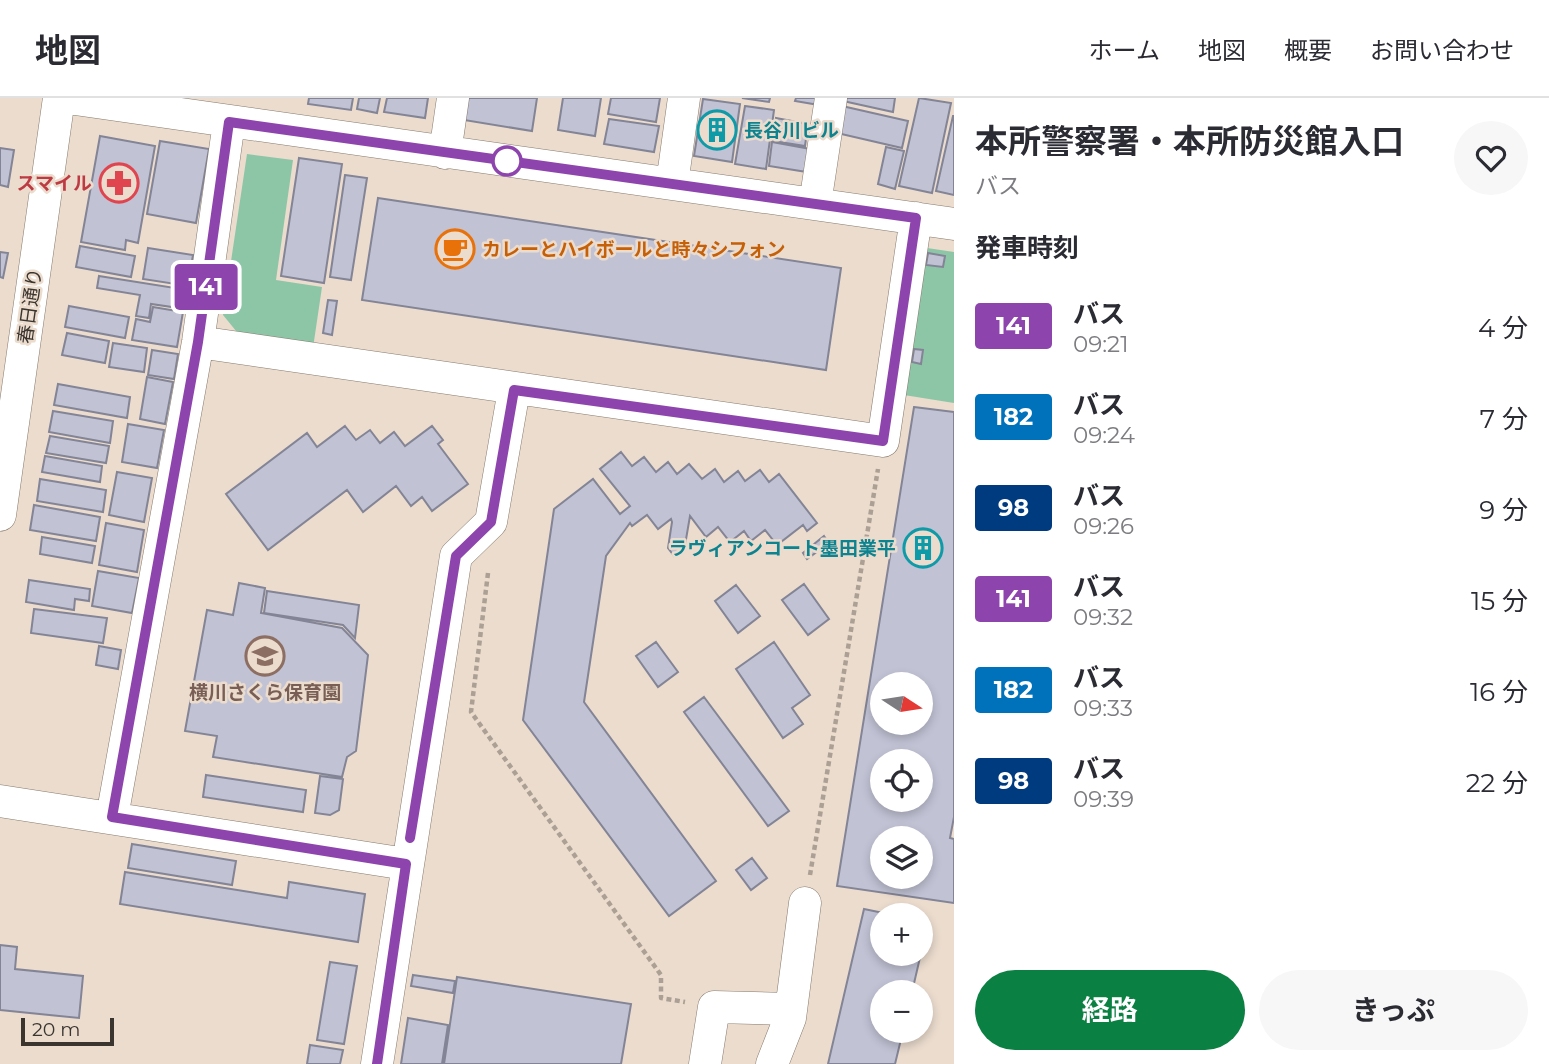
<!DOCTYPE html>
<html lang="ja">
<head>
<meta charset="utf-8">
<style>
  :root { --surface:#fff; --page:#f7f7f7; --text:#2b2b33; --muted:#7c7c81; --line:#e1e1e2; --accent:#0b8043 }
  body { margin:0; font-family:Montserrat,"Noto Sans JP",sans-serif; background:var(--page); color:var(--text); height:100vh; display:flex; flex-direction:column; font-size:26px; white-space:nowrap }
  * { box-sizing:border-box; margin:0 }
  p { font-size:23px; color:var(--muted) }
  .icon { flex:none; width:38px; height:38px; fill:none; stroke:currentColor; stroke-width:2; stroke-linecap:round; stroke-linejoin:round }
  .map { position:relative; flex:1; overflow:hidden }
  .panel { display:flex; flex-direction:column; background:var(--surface); width:595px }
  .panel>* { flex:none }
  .badge { padding:0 14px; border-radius:5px; font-size:24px; line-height:46px }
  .needle { width:46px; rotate:102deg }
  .fabs { position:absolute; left:870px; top:574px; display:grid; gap:14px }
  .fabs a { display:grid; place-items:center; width:63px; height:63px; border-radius:50%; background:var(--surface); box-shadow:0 4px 10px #0003; font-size:35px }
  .scale { position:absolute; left:21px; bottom:18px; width:93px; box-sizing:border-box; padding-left:7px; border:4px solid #3b3530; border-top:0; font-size:19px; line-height:24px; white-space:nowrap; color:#3b3530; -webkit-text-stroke:5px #ebdcce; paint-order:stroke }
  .map>.badge { position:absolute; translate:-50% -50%; box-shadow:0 0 0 4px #fff }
  h2 { padding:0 21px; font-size:26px; line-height:63px }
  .round { display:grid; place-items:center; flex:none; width:74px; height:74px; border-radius:37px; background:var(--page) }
  .head { display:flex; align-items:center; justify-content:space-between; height:119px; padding:0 21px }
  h1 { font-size:33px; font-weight:700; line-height:52px }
  .cta { display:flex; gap:14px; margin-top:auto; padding:14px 21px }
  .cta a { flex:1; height:80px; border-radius:42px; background:var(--accent); color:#fff; font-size:28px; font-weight:700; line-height:80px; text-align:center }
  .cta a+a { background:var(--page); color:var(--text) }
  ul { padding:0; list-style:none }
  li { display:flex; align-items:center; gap:21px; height:91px; padding:0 21px }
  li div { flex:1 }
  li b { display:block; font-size:26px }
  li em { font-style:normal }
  li .badge { min-width:77px; font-weight:700; text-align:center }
  header { display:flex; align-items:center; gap:42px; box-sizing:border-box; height:98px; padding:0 35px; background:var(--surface); border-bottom:2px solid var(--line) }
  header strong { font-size:33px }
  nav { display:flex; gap:38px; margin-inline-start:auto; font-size:24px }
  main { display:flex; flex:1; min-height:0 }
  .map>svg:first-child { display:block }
</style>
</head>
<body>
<header>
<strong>地図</strong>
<nav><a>ホーム</a><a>地図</a><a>概要</a><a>お問い合わせ</a></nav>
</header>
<main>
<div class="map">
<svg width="954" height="966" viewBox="0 0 954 966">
  <rect width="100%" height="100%" fill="#ebdcce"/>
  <!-- green -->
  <path fill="#8cc6a7" d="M247,56l46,6 -17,120 46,7 -9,61 -72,-11 -18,-22z
    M927,150l27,4v151l-50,-8z"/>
  <!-- building -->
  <path fill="#c1c2d4" stroke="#838495" stroke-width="2" fill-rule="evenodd" d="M309,0h44l-2,12 -43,-6z
    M359,0h21l-3,15 -20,-4z
    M387,0h41l-3,20 -41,-6z
    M467,0h70l-5,33 -68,-11z
    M563,0h38l-6,38 -37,-6z
    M611,0h49l-4,24 -48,-8z
    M742,0h28l-1,4z
    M796,0h30l-1,8 -30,-5z
    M844,0h51l-2,14 -50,-11z
    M919,0l32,5 -19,90 -33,-7z
    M703,1l37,5 -8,58 -38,-6z
    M745,8l29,4 -8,59 -31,-5z
    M842,8l66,15 -6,27 -65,-15z
    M953,18h1v79l-18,-4z
    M776,20l32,6 -3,22 -32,-5z
    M609,21l50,7 -5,26 -50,-8z
    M100,38l55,10 -17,97 -12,-3 -1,10 -44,-8z
    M160,43l49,8 -13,74 -49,-9z
    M772,44l44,8 -3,23 -44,-7z
    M886,49l18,4 -9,38 -17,-5z
    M0,50l14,2 -6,37 -8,-2z
    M299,60l43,6 -18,119 -43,-7z
    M345,77l22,3 -16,102 -21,-3z
    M378,100l463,70 -15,102 -464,-70z
    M80,148l55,10 -4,21 -55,-10z
    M148,150l45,7 -9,56 -11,-1 3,-26 -33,-5z
    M0,154l8,1 -5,25 -3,-1z
    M928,155l17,3 -2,11 -17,-2z
    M99,178l76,12 -3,19 -21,-3 -2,14 -13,-2 4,-21 -43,-7z
    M328,202l9,1 -5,34 -9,-2z
    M69,208l60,11 -4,21 -60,-11z
    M153,209l30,5 -6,35 -45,-7 4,-21 14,3z
    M67,235l42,8 -4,22 -43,-8z
    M113,245l34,5 -3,24 -35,-5z
    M914,251l9,1 -2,14 -9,-2z
    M152,252l26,4 -4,25 -26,-4z
    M147,279l26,5 -8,42 -25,-5z
    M58,286l72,13 -3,21 -73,-13z
    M914,309l40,5v405l-4,21 4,1v64l-117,-17zM882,586h38v39h-38zM882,663h38v39h-38zM882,740h38v39h-38z
    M53,313l60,10 -3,22 -61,-11z
    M128,326l36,6 -7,38 -35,-6z
    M345,328l11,14 14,-10 10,13 14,-11 11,14 27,-20 11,14 -5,4 30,40 -36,27 -10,-14 -11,9 -15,-20 -33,26 -16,-22 -79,60 -42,-56 81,-61 10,14z
    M50,338l59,10 -3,17 -60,-10z
    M621,354l11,14 12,-9 12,15 12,-10 9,12 12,-10 13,15 13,-10 9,13 14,-11 7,10 15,-11 9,12 10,-8 38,49 -10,8 -4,-6 -26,20 -12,-15 -14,11 -7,-10 -14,11 -12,-15 -12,10 -16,-21 -6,35 -10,5 -6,-8 4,-26 -1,-3 -13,10 -11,-14 -15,11 -2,-3 -24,33 -22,146 132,179 -47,35 -146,-196 31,-211 39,-30 27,35 10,-8 -30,-37z
    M45,358l57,10 -2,16 -58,-10z
    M117,374l35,6 -8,44 -35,-7z
    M40,381l66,11 -3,22 -66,-11z
    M34,407l66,12 -4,24 -66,-11z
    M106,425l38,7 -7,42 -38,-7z
    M824,438l5,7 -22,16 -4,-6z
    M42,439l53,9 -3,17 -52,-9z
    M98,473l41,7 -7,35 -40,-7z
    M29,482l61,9 -1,12 -14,-2 -1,11 -48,-8z
    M239,485l26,5 -4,25 81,15 26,27 -12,96 -9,6 -5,20 -129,-20 4,-21 -32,-5 22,-121 26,5z
    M804,486l25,35 -21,16 -26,-35z
    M736,487l24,31 -22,17 -23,-32z
    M267,493l92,14 -4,33 -12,-13 -79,-12z
    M34,511l73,9 -4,25 -72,-10z
    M656,544l22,30 -20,15 -22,-31z
    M774,544l36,53 -18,13 11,16 -20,14 -47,-69z
    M99,548l22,4 -3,19 -22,-4z
    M704,599l85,114 -21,15 -84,-114z
    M206,677l100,15 -3,22 -100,-15z
    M320,678l23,3 -4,31 -9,5 -15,-2z
    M132,746l104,17 -4,24 -104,-17z
    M752,760l15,20 -16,12 -15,-20z
    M125,774l162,26 2,-16 76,12 -7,48 -238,-38z
    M864,811l29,6h-11v39h38v-33l8,2 -16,69h-30v39h21l-8,33h-67z
    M0,847l17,2 -2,22 68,7 -4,42 -79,-8z
    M330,864l27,4 -13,78 -27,-4z
    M413,877l42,6 -2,12 -42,-7z
    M457,879l174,27 -10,60h-177z
    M408,920l40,7 -6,39h-41z
    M310,947l33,5 -3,14h-33z"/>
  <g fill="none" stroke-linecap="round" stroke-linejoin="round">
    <!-- minor casing -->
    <g stroke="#877a6d" stroke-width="33">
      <path id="minor" d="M68,0l886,126
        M445,55l8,-55
        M672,86l12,-86
        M815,106l16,-106
        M198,244l685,99 33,-223
        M0,417l59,-417
        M0,703l406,63
        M112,719l86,-475 31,-220
        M377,966l79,-508 35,-34 23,-132
        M705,966l9,-57 76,2
        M772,966l18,-46 15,-115"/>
    </g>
    <!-- path -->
    <path stroke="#aca095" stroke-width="4.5" stroke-dasharray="5 3.5" stroke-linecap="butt" d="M488,475l-17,139 190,263v23l24,4
      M810,777l68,-406"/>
    <!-- minor -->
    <use href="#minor" stroke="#fff" stroke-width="32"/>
  </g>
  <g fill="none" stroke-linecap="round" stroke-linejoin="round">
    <!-- line casing -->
    <g stroke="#fff" stroke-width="16">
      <path id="line" d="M377,966l29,-200 -294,-47 86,-475 31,-220 687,96 -33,223 -369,-51 -23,132 -35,34 -46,282"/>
    </g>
    <!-- line -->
    <use href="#line" stroke="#8e44ad" stroke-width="10"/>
  </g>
  <!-- icons -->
  <defs>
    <g id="building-ring" transform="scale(2.0125)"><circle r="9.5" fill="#ebdcce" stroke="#0f9aa8" stroke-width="1.5"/><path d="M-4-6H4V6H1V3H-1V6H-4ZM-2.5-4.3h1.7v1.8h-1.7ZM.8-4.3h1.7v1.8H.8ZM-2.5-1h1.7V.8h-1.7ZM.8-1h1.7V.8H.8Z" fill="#0f9aa8"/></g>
    <g id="pharmacy-ring" transform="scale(2.0125)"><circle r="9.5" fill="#ebdcce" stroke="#e0444e" stroke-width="1.5"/><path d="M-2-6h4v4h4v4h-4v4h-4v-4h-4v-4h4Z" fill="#e0444e"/></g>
    <g id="cafe-ring" transform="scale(2.0125)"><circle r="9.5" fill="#ebdcce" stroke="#e8710a" stroke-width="1.5"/><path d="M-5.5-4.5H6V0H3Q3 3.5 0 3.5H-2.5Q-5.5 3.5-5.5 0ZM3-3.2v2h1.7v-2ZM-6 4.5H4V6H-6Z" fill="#e8710a"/></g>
    <g id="school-ring" transform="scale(2.0125)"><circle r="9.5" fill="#ebdcce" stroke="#8d6e63" stroke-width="1.5"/><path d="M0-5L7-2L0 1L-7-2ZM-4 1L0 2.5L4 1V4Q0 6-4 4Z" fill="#8d6e63"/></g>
  </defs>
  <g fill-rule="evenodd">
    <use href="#building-ring" x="717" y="32"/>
    <use href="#pharmacy-ring" x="119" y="85"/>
    <use href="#cafe-ring" x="455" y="151"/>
    <use href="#building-ring" x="923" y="450"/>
    <use href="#school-ring" x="265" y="558"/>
  </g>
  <!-- markers -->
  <circle fill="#fff" stroke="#8e44ad" stroke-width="3.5" cx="507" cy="63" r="14"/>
  <g text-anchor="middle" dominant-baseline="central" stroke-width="5" stroke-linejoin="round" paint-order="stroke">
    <!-- culture labels -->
    <g font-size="19" font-weight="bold" fill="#0d838f" stroke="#ebdcce" text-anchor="start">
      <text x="744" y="32">長谷川ビル</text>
      <text x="896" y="450" text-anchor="end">ラヴィアンコート墨田業平</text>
    </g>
    <!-- health labels -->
    <g font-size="19" font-weight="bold" fill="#be3a42" stroke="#ebdcce" text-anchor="end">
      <text x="92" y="85">スマイル</text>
    </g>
    <!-- food labels -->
    <g font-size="19" font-weight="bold" fill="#c56008" stroke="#ebdcce" text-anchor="start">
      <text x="482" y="151">カレーとハイボールと時々シフォン</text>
    </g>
    <!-- street labels -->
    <g font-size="19" fill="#3b3530" stroke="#ebdcce">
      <text transform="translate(30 208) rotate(-82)">春日通り</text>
    </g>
    <!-- education labels -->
    <g font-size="19" font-weight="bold" fill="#785e54" stroke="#ebdcce">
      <text x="265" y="594">横川さくら保育園</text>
    </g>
  </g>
</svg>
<div class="fabs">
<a><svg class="needle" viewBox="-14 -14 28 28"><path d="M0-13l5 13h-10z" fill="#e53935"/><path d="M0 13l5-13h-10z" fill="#7c7c81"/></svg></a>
<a><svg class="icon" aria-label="locate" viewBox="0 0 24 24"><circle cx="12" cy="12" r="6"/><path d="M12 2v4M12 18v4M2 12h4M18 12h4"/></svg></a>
<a><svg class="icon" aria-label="layers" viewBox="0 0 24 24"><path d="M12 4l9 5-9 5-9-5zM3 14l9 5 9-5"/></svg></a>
<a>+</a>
<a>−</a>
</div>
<div class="scale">20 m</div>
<b class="badge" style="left:206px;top:189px;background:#8e44ad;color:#fff">141</b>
</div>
<section class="panel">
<div class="head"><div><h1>本所警察署・本所防災館入口</h1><p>バス</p></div><a class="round"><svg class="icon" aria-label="heart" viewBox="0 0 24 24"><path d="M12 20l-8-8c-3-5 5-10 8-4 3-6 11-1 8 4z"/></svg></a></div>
<h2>発車時刻</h2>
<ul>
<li><span class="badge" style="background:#8e44ad;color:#fff">141</span><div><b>バス</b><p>09:21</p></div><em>4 分</em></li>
<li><span class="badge" style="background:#0072bc;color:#fff">182</span><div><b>バス</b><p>09:24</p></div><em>7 分</em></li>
<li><span class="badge" style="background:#003b80;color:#fff">98</span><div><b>バス</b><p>09:26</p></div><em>9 分</em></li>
<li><span class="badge" style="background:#8e44ad;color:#fff">141</span><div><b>バス</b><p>09:32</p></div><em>15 分</em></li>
<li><span class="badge" style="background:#0072bc;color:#fff">182</span><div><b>バス</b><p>09:33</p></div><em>16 分</em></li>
<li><span class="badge" style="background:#003b80;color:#fff">98</span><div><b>バス</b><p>09:39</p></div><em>22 分</em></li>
</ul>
<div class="cta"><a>経路</a><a>きっぷ</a></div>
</section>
</main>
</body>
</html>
